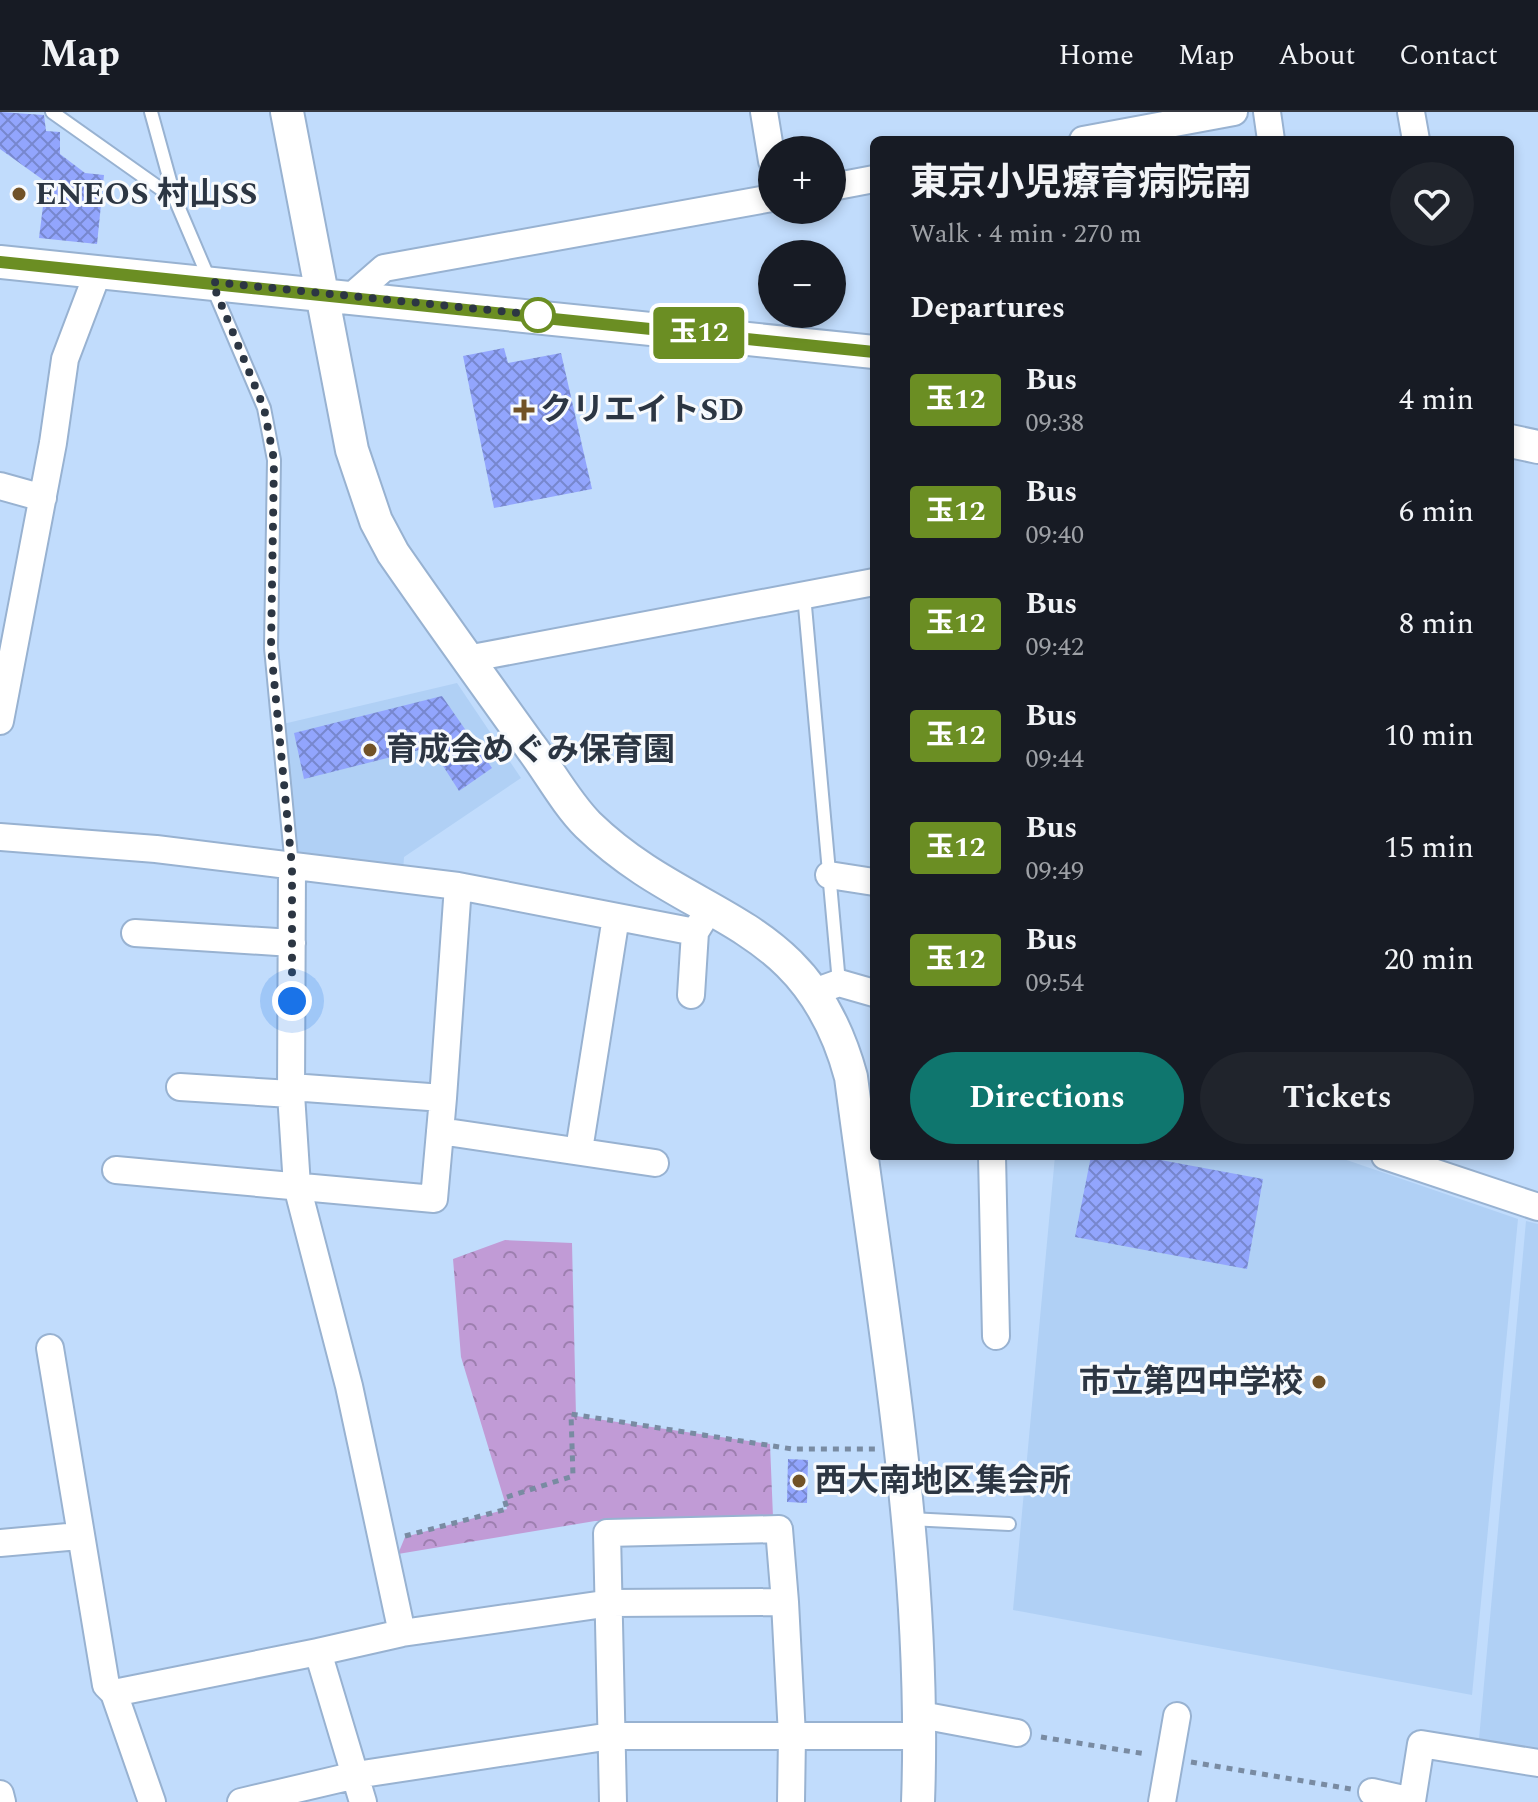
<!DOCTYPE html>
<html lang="en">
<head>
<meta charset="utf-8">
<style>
  :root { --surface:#171b24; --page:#20242c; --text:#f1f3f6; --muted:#9ea1a6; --line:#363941; --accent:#0f766e }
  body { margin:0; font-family:Spectral,"Noto Sans JP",serif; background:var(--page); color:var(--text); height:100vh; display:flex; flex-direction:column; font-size:30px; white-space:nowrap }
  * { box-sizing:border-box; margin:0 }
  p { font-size:26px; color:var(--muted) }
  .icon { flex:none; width:44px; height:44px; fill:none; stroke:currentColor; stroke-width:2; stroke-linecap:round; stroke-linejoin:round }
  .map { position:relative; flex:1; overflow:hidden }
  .side { position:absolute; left:870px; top:24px; width:644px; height:1024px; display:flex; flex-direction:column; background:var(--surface); border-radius:12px; box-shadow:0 4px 12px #0003 }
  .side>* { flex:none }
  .badge { padding:0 16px; border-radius:6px; font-size:28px; line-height:52px }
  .buttons { position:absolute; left:758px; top:24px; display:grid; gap:16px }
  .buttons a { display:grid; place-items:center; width:88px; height:88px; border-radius:50%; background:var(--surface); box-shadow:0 4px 12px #0003; font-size:40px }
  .you { position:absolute; width:40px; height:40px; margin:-20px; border:6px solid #fff; border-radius:50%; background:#1a73e8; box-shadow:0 0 0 12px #1a73e833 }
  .map>.badge { position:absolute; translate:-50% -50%; box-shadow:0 0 0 4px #fff }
  h2 { padding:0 40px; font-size:30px; line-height:72px }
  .round { display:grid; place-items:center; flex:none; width:84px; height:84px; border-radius:42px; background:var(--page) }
  .headline { display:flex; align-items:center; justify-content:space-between; height:136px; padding:0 40px }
  h1 { font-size:38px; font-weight:700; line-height:60px }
  .button { display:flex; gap:16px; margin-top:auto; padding:16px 40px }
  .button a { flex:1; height:92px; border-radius:48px; background:var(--accent); color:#fff; font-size:32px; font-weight:700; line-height:92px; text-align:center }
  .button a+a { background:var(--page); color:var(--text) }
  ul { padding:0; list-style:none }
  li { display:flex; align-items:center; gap:24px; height:112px; padding:0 40px }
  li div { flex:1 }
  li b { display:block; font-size:30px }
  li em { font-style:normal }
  li .badge { min-width:88px; font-weight:700; text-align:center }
  header { display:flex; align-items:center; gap:48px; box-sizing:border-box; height:112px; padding:0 40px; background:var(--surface); border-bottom:2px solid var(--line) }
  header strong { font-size:38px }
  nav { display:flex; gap:44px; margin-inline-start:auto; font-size:28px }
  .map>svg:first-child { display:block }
</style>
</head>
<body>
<header>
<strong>Map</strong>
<nav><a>Home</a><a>Map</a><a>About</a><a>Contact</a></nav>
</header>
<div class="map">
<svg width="1538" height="1690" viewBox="0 0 1538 1690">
  <defs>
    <pattern id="park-crowns" width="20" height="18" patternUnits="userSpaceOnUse" patternTransform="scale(2)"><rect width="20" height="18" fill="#c19bd6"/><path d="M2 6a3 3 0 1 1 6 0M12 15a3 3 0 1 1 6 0" fill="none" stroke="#9d7faf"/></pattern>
    <pattern id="building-cross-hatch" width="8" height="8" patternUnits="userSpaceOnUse" patternTransform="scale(2)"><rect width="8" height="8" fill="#92a5fd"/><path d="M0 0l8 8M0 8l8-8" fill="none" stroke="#7787ce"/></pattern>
  </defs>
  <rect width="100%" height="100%" fill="#c1dcfc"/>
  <!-- built -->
  <path fill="#b0d0f5" d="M457,571l64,95 -117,79 -1,15 -105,-11 -15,-137z
    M1055,1044h280l183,63 -46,476 -459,-85z
    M1526,1109l12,3v526l-59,-11z"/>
  <!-- park -->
  <path fill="url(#park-crowns)" d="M505,1128l67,3 4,173 194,28 3,73 -178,4 -197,33 7,-17 102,-28 -46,-152 -8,-98z"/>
  <!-- building -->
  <path fill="url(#building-cross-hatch)" d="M0,0l44,3 2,16 14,1v22l25,19 19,2 -7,69 -58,-6 7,-56 -46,-33z
    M504,236l4,15 53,-10 31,136 -98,19 -31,-152z
    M442,584l50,72 -33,23 -28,-44 -127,32 -10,-46z
    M1091,1044h48l124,23 -16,90 -172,-32z
    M788,1347l20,1 -1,43 -20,-1z"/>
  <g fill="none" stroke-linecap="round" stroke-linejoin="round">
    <!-- service casing -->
    <g stroke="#98b2d1" stroke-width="16">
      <path id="service" d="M52,0l123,87
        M151,0l24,87 89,209 10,52 -3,188 21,219
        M804,483l35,388
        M910,1407l99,5"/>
    </g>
    <!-- minor casing -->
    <g stroke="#98b2d1" stroke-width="30">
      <path id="minor" d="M764,0l8,49
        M1267,0l4,28
        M1411,0l5,28
        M1083,28l151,-28
        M832,75l42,-8
        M353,183l31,-27 388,-70
        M0,374l43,12
        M467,547l407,-77
        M0,609l53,-278 12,-84 33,-87
        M0,725l156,12 302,37 237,46 15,-24
        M292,755l-1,227 6,92 52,200 53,247
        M829,763l45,7
        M135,821l157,10
        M814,880l25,-9 35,10
        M691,883l4,-63
        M180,975l111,7
        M443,986l15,-212
        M440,1019l215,32
        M579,1038l37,-233
        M992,1044l4,180
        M1385,1044l153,51
        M116,1058l318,29 9,-101 -152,-11
        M50,1236l56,337 8,8 38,109
        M0,1431l79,-7
        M114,1581l204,-41
        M921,1603l96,18
        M1372,1680l40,9 9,-57 117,19
        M0,1682l2,8
        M241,1690l115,-27 255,-39h310
        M363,1690l-45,-150 84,-19 209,-30 174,-1 7,134 -1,66
        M613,1690l-6,-269 172,-4 6,73
        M1162,1690l15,-86"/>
    </g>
    <!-- tertiary casing -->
    <g stroke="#98b2d1" stroke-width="36">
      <path id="tertiary" d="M287,0l65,338 24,71 17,32c45,65 91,129 137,193 19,25 36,57 58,79 103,100 219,88 263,252 31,241 76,482 67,725
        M0,150l874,90
        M1510,329l28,6"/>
    </g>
    <!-- path -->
    <path stroke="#798ba2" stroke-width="5" stroke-dasharray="6 6" stroke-linecap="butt" d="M405,1424l102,-27 -3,-11 69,-22 -2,-62 221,35h83
      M1041,1625l105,17
      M1191,1650l160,27"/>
    <!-- service -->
    <use href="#service" stroke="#fff" stroke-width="12"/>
    <!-- minor -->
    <use href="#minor" stroke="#fff" stroke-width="26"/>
    <!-- tertiary -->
    <use href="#tertiary" stroke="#fff" stroke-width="32"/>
  </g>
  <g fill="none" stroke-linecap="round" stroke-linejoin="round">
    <!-- line casing -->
    <g stroke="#fff" stroke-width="18">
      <path id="line" d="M0,150l874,90"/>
    </g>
    <!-- line -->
    <use href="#line" stroke="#6b8e23" stroke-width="12"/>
    <!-- walk -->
    <path stroke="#2c3643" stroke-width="8" stroke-dasharray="0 14.4" d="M292,889v-134l-21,-219 3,-188 -10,-52 -52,-126 326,33"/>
  </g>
  <!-- markers -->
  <g fill="#715227" stroke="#f7fafd" stroke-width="3">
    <circle cx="19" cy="82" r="8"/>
    <path d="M520 286h8v8h8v8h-8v8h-8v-8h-8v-8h8z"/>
    <circle cx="370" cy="638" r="8"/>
    <circle cx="1319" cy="1270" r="8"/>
    <circle cx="799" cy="1369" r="8"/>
  </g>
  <circle fill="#fff" stroke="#6b8e23" stroke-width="4" cx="538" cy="203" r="16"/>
  <g text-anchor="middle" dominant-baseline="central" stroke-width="6" stroke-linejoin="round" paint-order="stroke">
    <!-- poi labels -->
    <g font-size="32" font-weight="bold" fill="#2c3643" stroke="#f7fafd" text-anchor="start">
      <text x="35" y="82">ENEOS 村山SS</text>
      <text x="540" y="298">クリエイトSD</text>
      <text x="386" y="638">育成会めぐみ保育園</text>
      <text x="1303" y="1270" text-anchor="end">市立第四中学校</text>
      <text x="815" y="1369">西大南地区集会所</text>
    </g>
  </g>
</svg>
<div class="buttons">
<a>+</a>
<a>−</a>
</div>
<div class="you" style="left:292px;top:889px"></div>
<b class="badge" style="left:699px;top:221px;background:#6b8e23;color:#fff">玉12</b>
<section class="side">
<div class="headline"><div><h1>東京小児療育病院南</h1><p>Walk · 4 min · 270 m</p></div><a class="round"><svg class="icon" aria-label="heart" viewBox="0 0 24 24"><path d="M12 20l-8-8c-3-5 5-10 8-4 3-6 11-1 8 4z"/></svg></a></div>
<h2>Departures</h2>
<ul>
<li><span class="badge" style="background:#6b8e23;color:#fff">玉12</span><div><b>Bus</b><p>09:38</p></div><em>4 min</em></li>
<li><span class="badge" style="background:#6b8e23;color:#fff">玉12</span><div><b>Bus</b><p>09:40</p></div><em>6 min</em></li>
<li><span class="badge" style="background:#6b8e23;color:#fff">玉12</span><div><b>Bus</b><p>09:42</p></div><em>8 min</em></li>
<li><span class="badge" style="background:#6b8e23;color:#fff">玉12</span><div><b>Bus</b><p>09:44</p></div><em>10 min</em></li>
<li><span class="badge" style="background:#6b8e23;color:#fff">玉12</span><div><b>Bus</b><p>09:49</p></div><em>15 min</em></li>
<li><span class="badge" style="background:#6b8e23;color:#fff">玉12</span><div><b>Bus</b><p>09:54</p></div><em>20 min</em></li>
</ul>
<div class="button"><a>Directions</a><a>Tickets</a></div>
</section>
</div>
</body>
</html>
